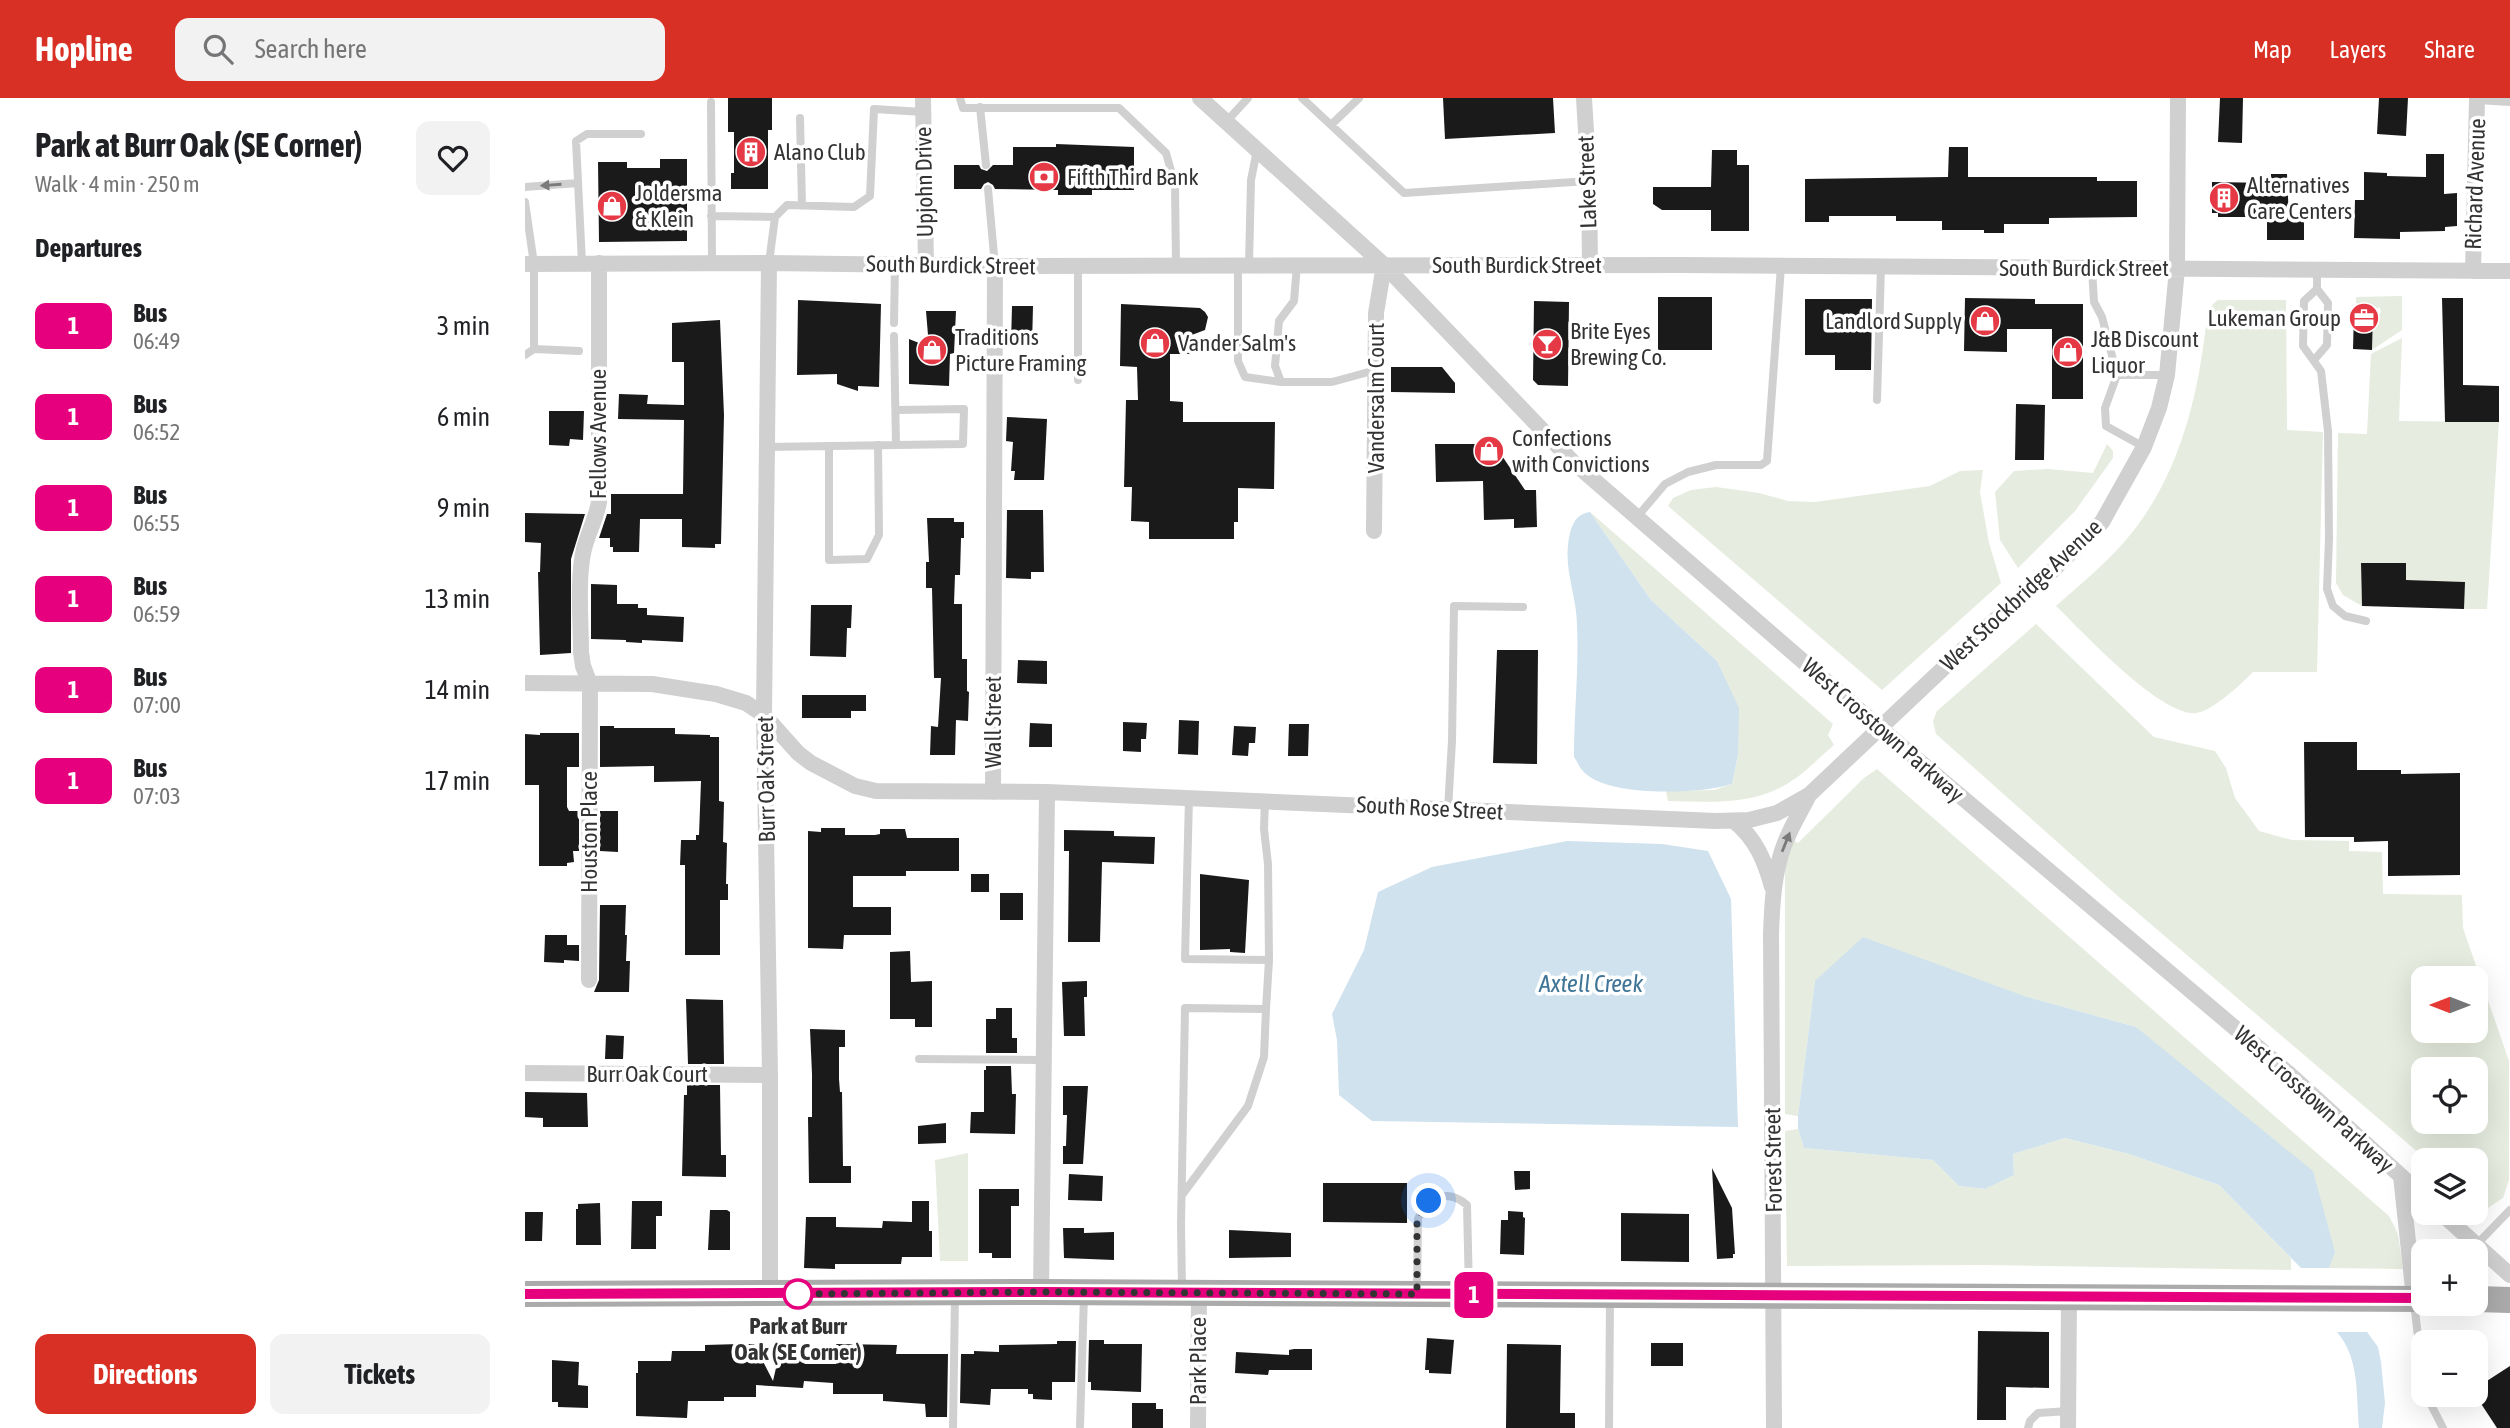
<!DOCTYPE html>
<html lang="en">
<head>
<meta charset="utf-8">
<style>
  :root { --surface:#fff; --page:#f2f2f2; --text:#202124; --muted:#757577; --accent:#d93025 }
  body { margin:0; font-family:"Asap Condensed",sans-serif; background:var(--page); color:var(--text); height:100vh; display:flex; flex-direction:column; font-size:26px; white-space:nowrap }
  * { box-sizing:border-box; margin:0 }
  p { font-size:23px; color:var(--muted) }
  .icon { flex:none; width:38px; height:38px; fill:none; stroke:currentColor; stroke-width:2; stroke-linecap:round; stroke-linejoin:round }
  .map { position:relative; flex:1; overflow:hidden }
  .details { display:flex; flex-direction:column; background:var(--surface); width:525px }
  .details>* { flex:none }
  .badge { padding:0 14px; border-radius:10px; font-size:24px; line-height:46px }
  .needle { width:46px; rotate:270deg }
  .buttons { position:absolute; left:1886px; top:868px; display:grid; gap:14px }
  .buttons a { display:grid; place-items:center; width:77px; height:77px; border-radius:14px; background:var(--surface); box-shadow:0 7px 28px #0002; font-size:35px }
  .you { position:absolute; width:35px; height:35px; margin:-18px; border:5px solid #fff; border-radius:50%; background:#1a73e8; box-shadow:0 0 0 10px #1a73e833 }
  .map>.badge { position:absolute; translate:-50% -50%; box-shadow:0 0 0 4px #fff }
  h2 { padding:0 35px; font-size:26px; line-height:63px }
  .round { display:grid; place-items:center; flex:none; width:74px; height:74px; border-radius:14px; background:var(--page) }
  .summary { display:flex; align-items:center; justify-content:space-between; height:119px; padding:0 35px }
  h1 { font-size:33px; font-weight:700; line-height:52px }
  .action { display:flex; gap:14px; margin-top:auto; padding:14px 35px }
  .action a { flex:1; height:80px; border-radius:14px; background:var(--accent); color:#fff; font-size:28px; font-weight:700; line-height:80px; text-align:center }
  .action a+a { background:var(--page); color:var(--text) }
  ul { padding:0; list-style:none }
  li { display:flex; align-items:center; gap:21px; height:91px; padding:0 35px }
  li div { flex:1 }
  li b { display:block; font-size:26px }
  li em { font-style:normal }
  li .badge { min-width:77px; font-weight:700; text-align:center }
  header { display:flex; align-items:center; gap:42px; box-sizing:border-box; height:98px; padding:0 35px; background:var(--accent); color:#fff }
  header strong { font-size:33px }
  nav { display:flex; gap:38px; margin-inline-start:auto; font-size:24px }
  .search { width:490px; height:63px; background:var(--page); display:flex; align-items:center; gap:18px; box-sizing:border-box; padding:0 24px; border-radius:14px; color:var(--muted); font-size:26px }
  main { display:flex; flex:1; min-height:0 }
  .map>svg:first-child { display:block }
</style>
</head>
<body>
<header>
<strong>Hopline</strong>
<div class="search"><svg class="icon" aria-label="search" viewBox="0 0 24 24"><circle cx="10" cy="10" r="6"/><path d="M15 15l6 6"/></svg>Search here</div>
<nav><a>Map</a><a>Layers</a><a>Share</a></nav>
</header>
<main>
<section class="details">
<div class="summary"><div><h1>Park at Burr Oak (SE Corner)</h1><p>Walk · 4 min · 250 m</p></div><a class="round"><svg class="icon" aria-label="heart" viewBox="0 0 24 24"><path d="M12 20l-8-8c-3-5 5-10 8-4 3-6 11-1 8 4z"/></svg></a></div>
<h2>Departures</h2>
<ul>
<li><span class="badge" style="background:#e6007e;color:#fff">1</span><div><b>Bus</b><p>06:49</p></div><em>3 min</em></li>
<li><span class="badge" style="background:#e6007e;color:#fff">1</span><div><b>Bus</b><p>06:52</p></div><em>6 min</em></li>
<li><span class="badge" style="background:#e6007e;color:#fff">1</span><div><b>Bus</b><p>06:55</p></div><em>9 min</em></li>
<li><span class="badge" style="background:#e6007e;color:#fff">1</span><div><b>Bus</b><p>06:59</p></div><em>13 min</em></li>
<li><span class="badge" style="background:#e6007e;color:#fff">1</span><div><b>Bus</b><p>07:00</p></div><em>14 min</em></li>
<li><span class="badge" style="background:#e6007e;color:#fff">1</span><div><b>Bus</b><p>07:03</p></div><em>17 min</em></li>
</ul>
<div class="action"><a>Directions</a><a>Tickets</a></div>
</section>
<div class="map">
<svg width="1985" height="1330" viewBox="0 0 1985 1330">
  <rect width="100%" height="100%" fill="#fff"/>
  <!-- green -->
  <path fill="#e6ecdf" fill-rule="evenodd" d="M1877,198v34l-30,20 1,-28 8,-10 -1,-4 -18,-2 -6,-3v-6z
    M1693,202h68l1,130 36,2 -6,240h-64c-12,12 -40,39 -57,41 -35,4 -114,-82 -140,-107 20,-18 41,-35 60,-55 61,-64 82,-149 91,-235l6,-12z
    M1877,240l-3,83 100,1 -12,187h-23v-27l-58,-2v-17h-45l1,43 -19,-11 -7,-12 2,-150 29,1 4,-80z
    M1582,346l6,7v7l-38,53 -57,57 -18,-28 -5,-48 19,-21 34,-2 45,4z
    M1458,372l-3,22 9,51 12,40 -119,107 -214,-184 5,-8 18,-8 25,-3 43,6 29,8 27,1 115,-16 30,-15z
    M1065,414l243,212 -5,11 6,10c-13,11 -26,25 -41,35 -38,26 -82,22 -125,21l-2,-10 48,-1 18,-6 6,-29v-47l-21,-47 -66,-61z
    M1511,526l118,113 61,14 11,17 9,30 24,33 33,9 57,1v10l33,1 1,42 79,1 1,33 46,133v119l-6,18 -18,12 -9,-8v-42h-49l-308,-263 -183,-163 -3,-13 4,-10zM1899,880h52v53h-52zM1899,971h52v53h-52z
    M1352,671l512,447 9,18 5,35 -74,-1 6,-17 -199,-224 -112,-31 -209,-15 -17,135 -13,-2v-252l8,-22 5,3 66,-65z
    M1273,1031l6,19 129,12 26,26 26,3 29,-14 -1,-21 52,-16 64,16 90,31 72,73v12l-309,-5 -195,1 -2,-135z
    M443,1055v108h-28l-5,-101z"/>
  <!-- water -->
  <path fill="#cfe2ee" d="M1065,414l61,88 66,61 22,47 -1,47 -6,29c-30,10 -126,14 -149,-13 -4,-4 -6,-10 -9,-14 0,-44 5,-88 3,-131 0,-28 -12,-53 -9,-81 2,-15 5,-31 22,-33z
    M1042,743l95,3 46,7 23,48 7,228 -366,-6 -33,-26 -2,-55 -5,-26 32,-64 14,-58 54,-25z
    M1338,839l161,59 112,31 177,144 22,81 -6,16h-28l-82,-83 -90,-31 -64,-16 -52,16 1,21 -29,14 -26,-3 -26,-26 -129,-12 -6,-19v-13l17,-135z
    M1812,1234h30l11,15 3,15 4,41 -3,25h-23c-3,-33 1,-69 -22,-96z"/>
  <!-- building -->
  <path fill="#1a1a1a" d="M203,0h44v32h-4v59h-37v-16h3v-41h-6z
    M918,0h110l2,35 -110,6z
    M1695,0h23l-1,45 -24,-1z
    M1854,0h29l-2,38 -29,-2z
    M531,46l78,3v43h-42v5h-34v-5l-63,-1 -2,-4 -5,-3 -4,2 -3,5h-27v-24h25l2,4 6,2 6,-6h20v-18h43z
    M1424,49h19v30h129v4h40v36l-88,1v6h-45v9h-20v-3h-42v-9h-46v-5h-67v6h-24v-43l143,-2z
    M1187,52h25v15h12v66h-38v-21h-49l-9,-6v-17h58z
    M1901,56h18v40l13,-1v33l-12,1v4l-45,1v7l-46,-1 1,-38h9v-28l23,1v3l39,1z
    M135,61h27v82l-88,1 -1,-80h29v6h33z
    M1746,76h16l2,46h15v20h-37v-23h-49v-4h-6v-31l59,1z
    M1133,199h54v53h-54z
    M1440,200l70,1v5h48v95h-31v-70h-45v23l-43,-1z
    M1917,200h21v87l36,1v36h-54z
    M1280,201h67l-1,71h-36v-15h-30z
    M273,202l83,4 -2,83 -21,-1v5l-21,-7v-10l-40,1z
    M1009,203l35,1 -1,84 -30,-1 -5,-5z
    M596,206l79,4 5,4 3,5 -3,13 -16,6 1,18h-20v47l13,1v20h92l-1,67 -36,-1v34h-4v17h-85v-17l-18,-1 1,-34h-8l2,-87h12l-1,-33 -17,-1z
    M487,208h21l-1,40 -21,-2z
    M401,213h30l-2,42 -4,1 -1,32 -40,-2v-45l20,8z
    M1829,214l19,1 -1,37 -19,-1z
    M195,222l4,95 -3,129h-6v4l-33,-1v-28h-42l-1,33h-26v-5h-3v-9h-11l8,-24h4v-20h72l1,-74 -66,-1 1,-25 29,1 -1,9 37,1v-43h-12v-39z
    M866,269h51l13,16v10l-64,-1z
    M1491,306l29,1 -1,55h-29z
    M24,313h35l-1,29 -13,-1 -1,7 -20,-1z
    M482,319l40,2 -3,61h-30l1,-9h-4l2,-29 -7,-1z
    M910,346h59l31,46h11l1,37 -23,1v-9l-30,1 -1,-39 -47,1z
    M482,412h36l1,62h-13v7l-25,-1z
    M0,415l60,1 -14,45v94l-31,2 -2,-83h2l1,-29 -16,-1z
    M402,420h27v4h10v16h-3l-1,37h-5l-1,29h8v55h5v32l2,1 -1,29 -12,-1 -1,35h-25l1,-29 7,1 3,-49h-7l-2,-90h-6v-26h3z
    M1836,465h45v17l59,2 -1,27 -102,-3z
    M66,486l26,1v19h21v4h9v7l37,2 -1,25 -41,-2v3l-16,-1v-2l-35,-1z
    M286,507h41l-1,23h-4l-1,29 -36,-1z
    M972,552h41l-1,114 -44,-1z
    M493,562l29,1v23l-30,-1z
    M277,597h64v16h-15v7h-49z
    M654,622l20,1 -1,34 -20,-1z
    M598,624l24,1 -1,16h-5v13l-18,-1z
    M505,625l22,1v23h-23z
    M764,626h20l-1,32h-20z
    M75,628h14v2h61v6l35,1v2h9v64l5,1 -1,40 4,1 -1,41h2v16h-8v55h-35v-90h-5l1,-25h15v-5h3l2,-54 -47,1v-16l-54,1z
    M709,628l22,1 -1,16h-6l-1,13 -16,-1z
    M15,635h39v34h-12v40l2,4h10v40h-6l1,11 -7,1v3h-28v-81h-14v-51l15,1z
    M1779,644h53v28h44v4l59,-1v102l-72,1v-35l-34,1v-5h-49z
    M75,713h18v41l-18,-1z
    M296,730h24v7h30l5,-1v-5h25l2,9h52v33h-53v5h-53v31h38v28h-47l-1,14 -35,-1v-117l13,1z
    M539,732l50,1v5l41,1 -1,27 -52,-2 -2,80h-32l1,-91h-5z
    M446,776h18v18h-18z
    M675,776l49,6 -4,73 -15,-1v-3l-30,1z
    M475,795h23v27h-23z
    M75,807h26l-1,30h2l-1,26h4l-1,31h-35l5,-12z
    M20,837h22v10h12v16l-15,-1v3l-20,-1z
    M385,853l1,31 21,-1v46h-17v-8h-25v-67z
    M562,883v16h-3l1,39h-21l-2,-54z
    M161,901l37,1 1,64h-36z
    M471,910h16v30h5v15h-31v-34h10z
    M285,931l35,1v17h-6v32l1,13h2l1,74h8v17h-42l-1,-66h4v-43z
    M81,937l18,1 -1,23h-18z
    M461,968h25l1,28h4l-1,40 -45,-1 1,-21h13v-42h2z
    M162,987h33l1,70h5v22l-44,-1 2,-81h3z
    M538,988h25l-5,78h-20v-18h3l1,-31h-4z
    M0,994l62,1 1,34h-45v-9l-18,-1z
    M421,1025v20l-28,1v-18z
    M1187,1070l20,40 3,46h-2v4l-16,1z
    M989,1073h16v18l-15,1z
    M544,1076l34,2 -1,25 -34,-1z
    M798,1085h84v40l-84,-1z
    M454,1091h40v17h-8v52h-19v-5h-13z
    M107,1103h30v15h-6v33h-25z
    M387,1103h17v30h3v26h-30l-1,7h-66v5l-31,-1 2,-51h30v10l46,1 1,-7 29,1z
    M75,1105l1,42h-25v-36h2v-5z
    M185,1112h17l3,2v38h-22z
    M983,1113l15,1v5l2,1 -1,37 -24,-1 1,-34h7z
    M0,1114h18l-1,29h-17z
    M1096,1115l68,1v48l-68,-1z
    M538,1130h21v5l30,-1v28l-50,-2z
    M704,1132l62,3v24l-62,1z
    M1453,1233l71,1v56l-43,-1v33h-29z
    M902,1240l27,2 -3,34 -22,-1v-3h-4z
    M564,1242h15v4h38l-1,48 -50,-2v-8h-3z
    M532,1243h19l-1,41h-23v18l-19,-1v-5h-5v-5h-37l-1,16 -30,-2 1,-49h13v-3l25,1v-7l58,-1z
    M1126,1245h32v23h-32z
    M215,1246h14l19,37 8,-35 24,1v17h31v-20l61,1 -1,9h52l-1,63h-21l-1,-13 -42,-3v-7h-50v-11l-29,-2 -1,7 -47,-3v12h-32v4h-36l-1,17 -51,-2v-43h2v-12h33l1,-10h33v-6z
    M982,1246l54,1 -1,68h15v15h-69z
    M769,1251h18v21h-43l-1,5 -33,-2 1,-21 53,3v-5z
    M27,1262l27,2 -1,23 10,1v22l-30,-1v-5h-6z
    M1985,1268v62h-13l-21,-32v-8z
    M607,1305h24v6h7v19h-31z"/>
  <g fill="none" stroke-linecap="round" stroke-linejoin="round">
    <!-- lane -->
    <path stroke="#d0d0d0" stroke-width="8" d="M435,0l3,10h156l47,45 9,32 1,81
      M777,0l102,95 185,-12
      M1952,2l33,2
      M186,4l1,161
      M455,9l6,58
      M275,20l2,88
      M701,24l22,-24
      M806,27l28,-27
      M0,89l53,-4
      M463,91l7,77
      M0,104l9,62v85l-9,6
      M186,118l64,1
      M57,165l-6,-122 11,-7h54
      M244,165l6,-46 12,-12 67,2 16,-11 4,-87 49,3
      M713,167v96l7,16 36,5
      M724,167l2,-85 6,-30
      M772,167l-3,36 -15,20 -4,45 6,16h51l44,-12
      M553,168v114
      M1567,171l2,33 8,15 15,58 -12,33 1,18 38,21
      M1792,172v19l-13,12 -1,45 18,25 7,60 1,108 -2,50 6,17 12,10 21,5
      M369,225l1,-58
      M9,251l45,2
      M1789,262l13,-15 1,-42 -11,-14
      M1592,277h50
      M1352,302l4,-133
      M371,312l68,-1 -1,35 -67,1
      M304,348v114l38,-1 12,-24 -1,-90
      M242,349l129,-2 -2,-109
      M1112,419l28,-33 23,-12 28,-7h45l6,-4 14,-195
      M740,702l-1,29 4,35 1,96
      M923,711l4,-68 2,-135 69,1
      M394,961l124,1
      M657,1097l66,-89 16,-49 2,-48
      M1951,1147l34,-35
      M657,1192l-1,-65 4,-217 81,1 3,-49 -84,-1 4,-162
      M892,1194l1,-73c9,-22 29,-31 49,-14l2,86
      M1889,1204l10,87
      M1901,1297l17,33
      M555,1328l4,-131
      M428,1330l2,-132
      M1084,1330l1,-130
      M1503,1330l2,-7 8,-8 31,-2"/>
    <!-- street -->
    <path stroke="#d0d0d0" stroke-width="16" d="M398,0l3,167
      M675,0l184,167 188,196 308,267 407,344 137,125
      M1059,0l5,83 1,84
      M244,165l-5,452 6,360v220
      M0,166l244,-1 226,3 687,-1 828,6
      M1948,173l4,-173
      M849,433l2,-218 8,-48
      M0,585l127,1 64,10 30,9 18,12 34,38 13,10 44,23 21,5 171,1 669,29 33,-1 28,-7 32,-18 178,-168 66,-57 49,-48 42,-75 15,-39 8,-33 10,-106 1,-171
      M468,694l2,-526
      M1209,723c22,18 31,40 38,66
      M64,882l1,-296 -7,-18 -2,-14c0,-30 -4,-75 3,-103 4,-16 12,-30 15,-47v-239
      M0,975l245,2
      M1876,1078l13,122
      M1916,1115l69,62
      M516,1194l6,-500
      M673,1330l1,-135
      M1249,1330l-3,-495c1,-24 2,-48 8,-71 5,-23 18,-44 29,-65
      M1543,1330l1,-130"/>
    <!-- primary -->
    <path stroke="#ababab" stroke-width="26" d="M0,1196l516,-2 1383,7
      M1951,1201l34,1"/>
  </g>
  <!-- one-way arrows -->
  <defs><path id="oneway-solid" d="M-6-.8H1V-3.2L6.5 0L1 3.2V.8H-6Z" transform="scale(1.75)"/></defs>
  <g fill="#7a7a7a">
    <use href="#oneway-solid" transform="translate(26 87) rotate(176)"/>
    <use href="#oneway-solid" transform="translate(1261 744) rotate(-68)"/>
  </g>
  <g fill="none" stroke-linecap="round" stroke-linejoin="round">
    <!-- line casing -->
    <g stroke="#fff" stroke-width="16">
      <path id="line" d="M0,1196l516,-2 1383,6"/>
    </g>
    <!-- line -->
    <use href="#line" stroke="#e6007e" stroke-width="10"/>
    <!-- walk -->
    <path stroke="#333" stroke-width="7" stroke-dasharray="0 12.6" d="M273,1196h-2l245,-2 376,2v-75l12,-18"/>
  </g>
  <!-- icons -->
  <defs>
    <g id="building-disc" transform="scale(1.575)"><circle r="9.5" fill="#e63946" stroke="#fff"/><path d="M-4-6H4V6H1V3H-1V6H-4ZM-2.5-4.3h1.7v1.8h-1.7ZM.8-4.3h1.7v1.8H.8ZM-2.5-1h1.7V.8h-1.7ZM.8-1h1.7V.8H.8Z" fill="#fff"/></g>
    <g id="bank-disc" transform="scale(1.575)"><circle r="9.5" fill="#e63946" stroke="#fff"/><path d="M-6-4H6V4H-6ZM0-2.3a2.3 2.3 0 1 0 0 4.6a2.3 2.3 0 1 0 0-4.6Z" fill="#fff"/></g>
    <g id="shop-disc" transform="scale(1.575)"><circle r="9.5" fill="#e63946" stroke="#fff"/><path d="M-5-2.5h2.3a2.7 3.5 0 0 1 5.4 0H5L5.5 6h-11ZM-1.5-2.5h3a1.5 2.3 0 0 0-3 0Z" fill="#fff"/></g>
    <g id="office-disc" transform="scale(1.575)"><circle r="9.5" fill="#e63946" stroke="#fff"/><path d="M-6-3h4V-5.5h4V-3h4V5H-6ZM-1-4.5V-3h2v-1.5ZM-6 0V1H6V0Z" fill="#fff"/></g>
    <g id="bar-disc" transform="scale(1.575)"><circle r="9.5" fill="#e63946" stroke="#fff"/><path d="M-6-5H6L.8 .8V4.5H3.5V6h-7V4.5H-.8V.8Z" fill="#fff"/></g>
  </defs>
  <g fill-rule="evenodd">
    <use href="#building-disc" x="226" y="54"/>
    <use href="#bank-disc" x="519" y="79"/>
    <use href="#building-disc" x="1699" y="100"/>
    <use href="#shop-disc" x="87" y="108"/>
    <use href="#office-disc" x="1839" y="220"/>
    <use href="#shop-disc" x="1460" y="223"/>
    <use href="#shop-disc" x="630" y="245"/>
    <use href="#bar-disc" x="1022" y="246"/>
    <use href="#shop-disc" x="407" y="252"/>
    <use href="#shop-disc" x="1543" y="254"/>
    <use href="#shop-disc" x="964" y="353"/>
  </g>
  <!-- markers -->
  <circle fill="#fff" stroke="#e6007e" stroke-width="3.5" cx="273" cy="1196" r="14"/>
  <g text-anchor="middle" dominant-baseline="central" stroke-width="7" stroke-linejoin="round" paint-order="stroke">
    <!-- poi labels -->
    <g font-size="23" fill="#333" stroke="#fff" text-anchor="start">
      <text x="249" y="54">Alano Club</text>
      <text x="542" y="79">Fifth Third Bank</text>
      <text x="1722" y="87">Alternatives<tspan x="1722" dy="26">Care Centers</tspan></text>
      <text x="110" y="95">Joldersma<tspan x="110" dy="26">&amp; Klein</tspan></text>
      <text x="1816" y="220" text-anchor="end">Lukeman Group</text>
      <text x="1437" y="223" text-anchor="end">Landlord Supply</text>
      <text x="1045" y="233">Brite Eyes<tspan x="1045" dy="26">Brewing Co.</tspan></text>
      <text x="430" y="239">Traditions<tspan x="430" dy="26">Picture Framing</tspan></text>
      <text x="1566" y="241">J&amp;B Discount<tspan x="1566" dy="26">Liquor</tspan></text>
      <text x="653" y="245">Vander Salm's</text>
      <text x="987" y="340">Confections<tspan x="987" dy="26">with Convictions</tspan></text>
    </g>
    <!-- street labels -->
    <g font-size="23" fill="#333" stroke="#fff">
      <text transform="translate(399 84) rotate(-91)">Upjohn Drive</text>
      <text transform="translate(1062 84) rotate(-92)">Lake Street</text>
      <text transform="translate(1950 86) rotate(-88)">Richard Avenue</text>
      <text transform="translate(426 167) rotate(1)">South Burdick Street</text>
      <text x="992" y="167">South Burdick Street</text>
      <text x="1559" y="170">South Burdick Street</text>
      <text transform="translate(851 300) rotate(-90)">Vandersalm Court</text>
      <text transform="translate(73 336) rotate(-90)">Fellows Avenue</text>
      <text transform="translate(1496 497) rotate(-43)">West Stockbridge Avenue</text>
      <text transform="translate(468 624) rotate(-90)">Wall Street</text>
      <text transform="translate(1358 632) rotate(41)">West Crosstown Parkway</text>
      <text transform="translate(241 681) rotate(-91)">Burr Oak Street</text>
      <text transform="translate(905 710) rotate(3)">South Rose Street</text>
      <text transform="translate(64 734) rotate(-90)">Houston Place</text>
      <text x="122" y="976">Burr Oak Court</text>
      <text transform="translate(1789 1001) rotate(42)">West Crosstown Parkway</text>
      <text transform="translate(1248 1062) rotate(-91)">Forest Street</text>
      <text transform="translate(673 1263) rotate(-90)">Park Place</text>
    </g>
    <!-- stop labels -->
    <g font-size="23" font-weight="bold" fill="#333" stroke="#fff">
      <text x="273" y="1228">Park at Burr<tspan x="273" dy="26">Oak (SE Corner)</tspan></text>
    </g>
    <!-- water labels -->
    <g font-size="24" font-style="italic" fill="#3f7597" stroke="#fff">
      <text x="1066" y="885">Axtell Creek</text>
    </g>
  </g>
</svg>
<div class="buttons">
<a><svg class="needle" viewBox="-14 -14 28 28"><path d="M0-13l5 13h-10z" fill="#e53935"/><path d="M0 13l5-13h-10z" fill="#757577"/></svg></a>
<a><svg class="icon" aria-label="locate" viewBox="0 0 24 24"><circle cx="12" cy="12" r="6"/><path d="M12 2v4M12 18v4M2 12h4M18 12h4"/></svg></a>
<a><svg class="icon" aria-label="layers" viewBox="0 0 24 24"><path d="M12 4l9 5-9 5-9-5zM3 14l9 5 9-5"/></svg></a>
<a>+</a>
<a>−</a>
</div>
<div class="you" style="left:904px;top:1103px"></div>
<b class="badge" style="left:949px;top:1197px;background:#e6007e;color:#fff">1</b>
</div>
</main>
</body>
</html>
